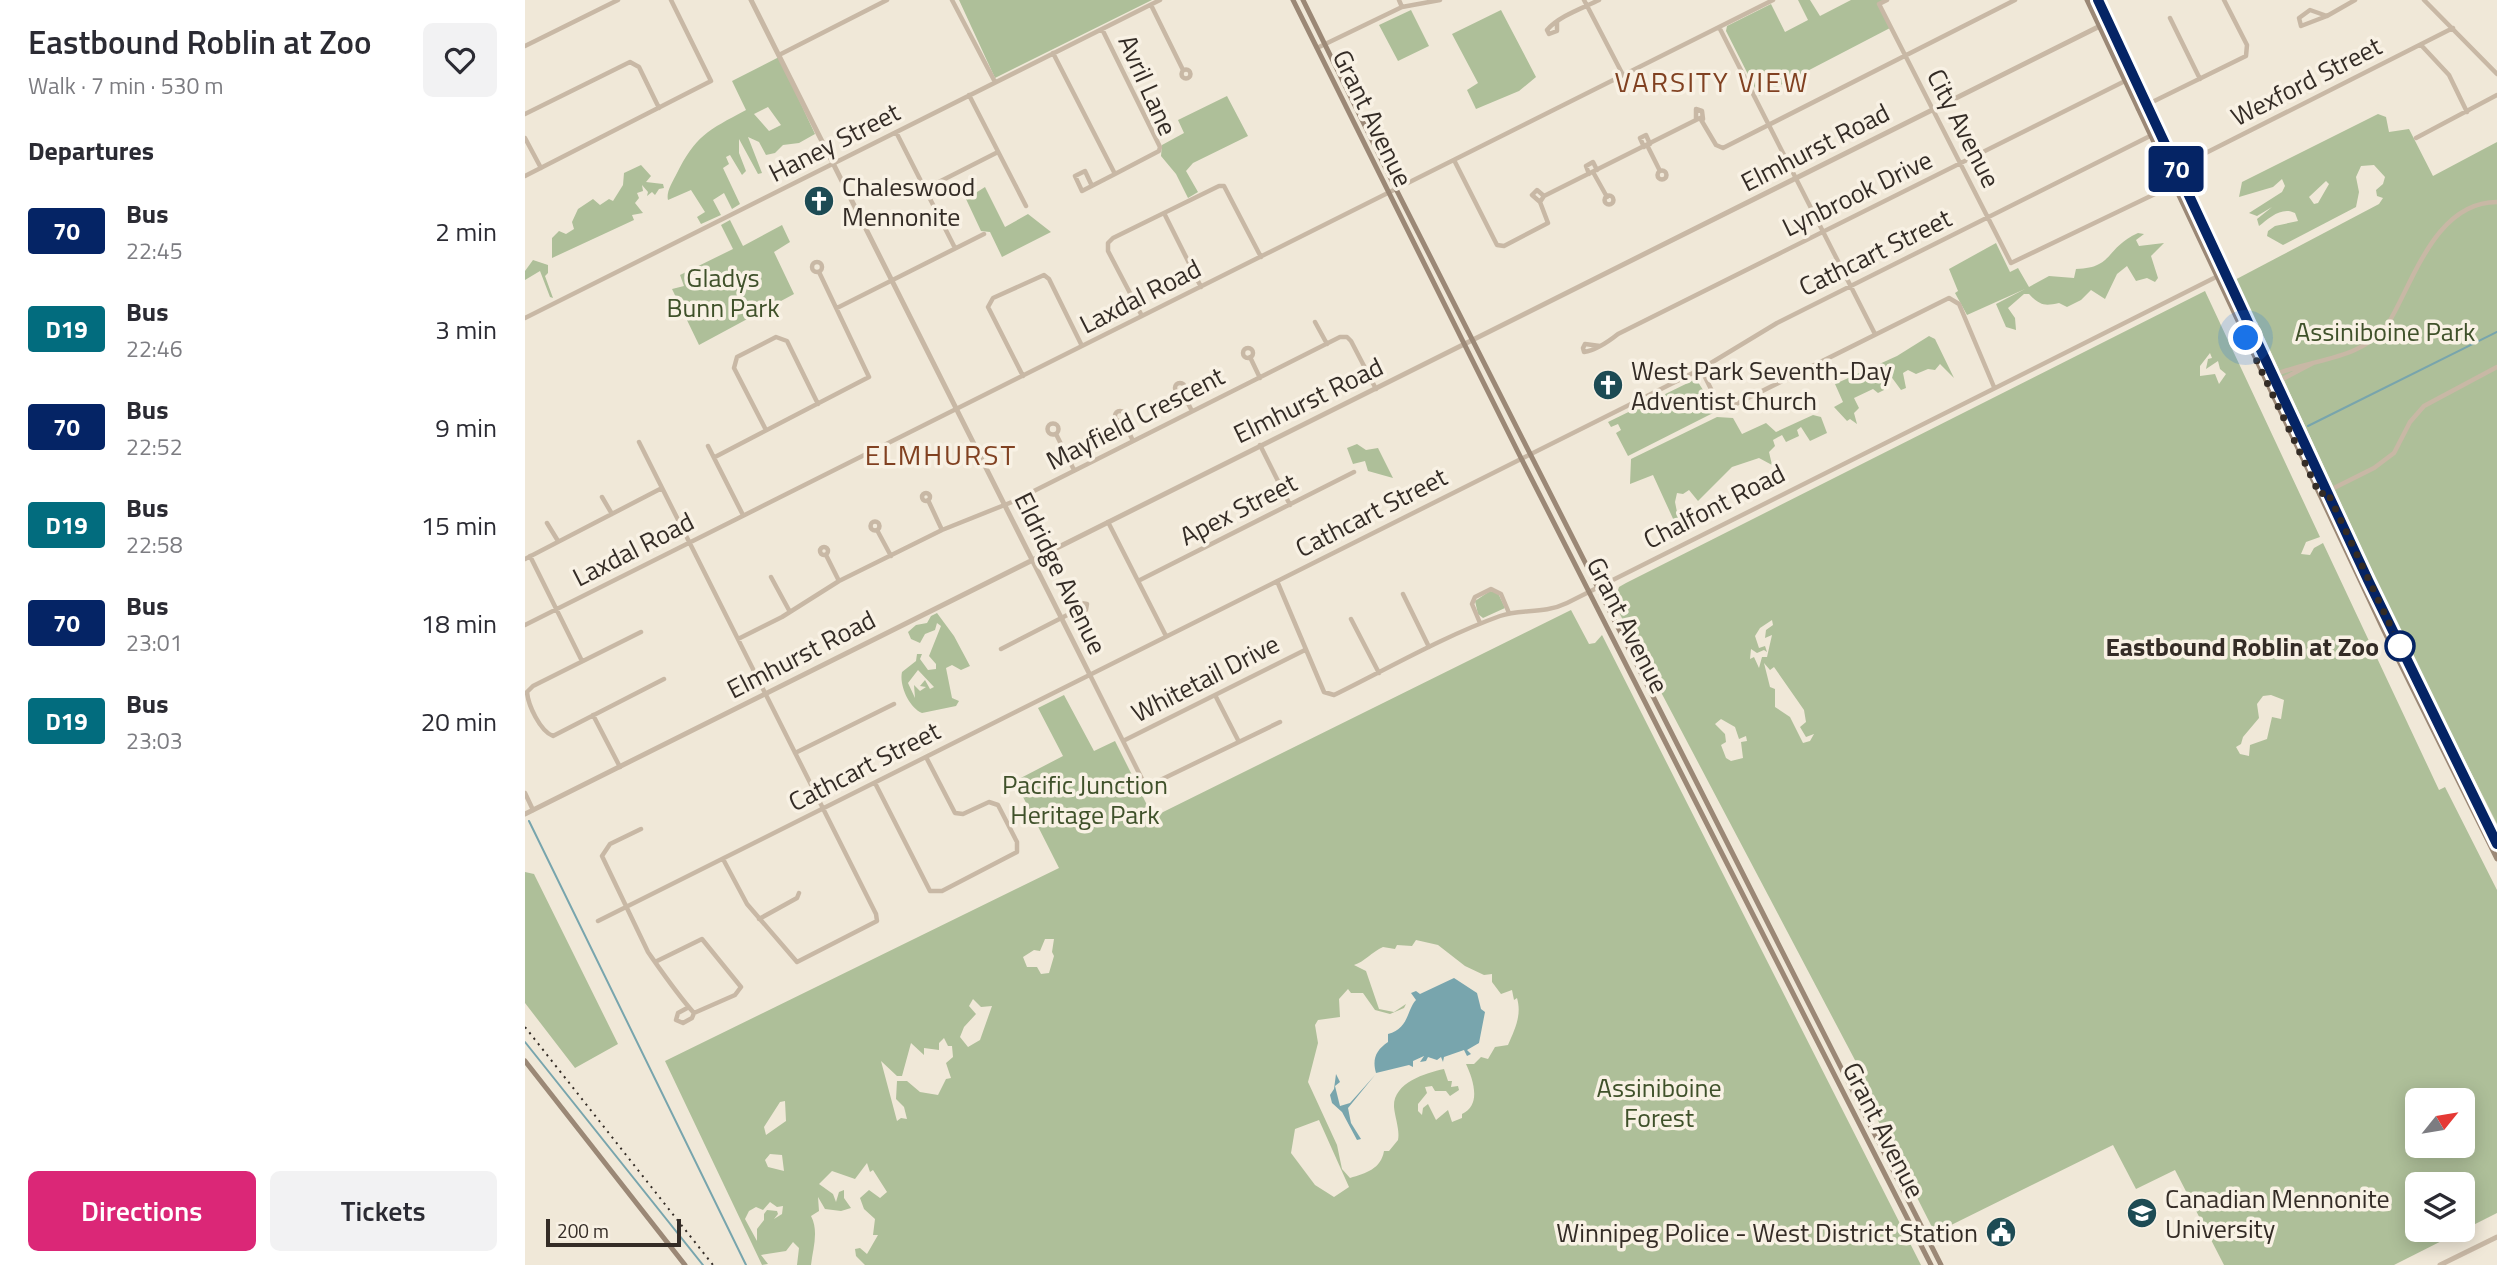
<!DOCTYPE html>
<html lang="en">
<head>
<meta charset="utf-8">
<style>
  :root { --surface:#fff; --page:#f2f2f3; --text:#2b2b33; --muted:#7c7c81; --accent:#db2777 }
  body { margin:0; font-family:"Titillium Web",sans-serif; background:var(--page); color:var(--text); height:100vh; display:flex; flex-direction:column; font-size:26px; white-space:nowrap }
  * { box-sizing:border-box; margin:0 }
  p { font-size:23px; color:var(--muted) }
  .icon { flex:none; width:38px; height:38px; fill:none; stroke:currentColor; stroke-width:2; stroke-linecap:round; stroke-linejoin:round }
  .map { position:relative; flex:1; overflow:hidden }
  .details { display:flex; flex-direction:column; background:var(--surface); width:525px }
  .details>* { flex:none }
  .badge { padding:0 14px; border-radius:5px; font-size:24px; line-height:46px }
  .needle { width:46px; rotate:60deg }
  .controls { position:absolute; left:1880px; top:1088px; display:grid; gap:14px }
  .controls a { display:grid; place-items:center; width:70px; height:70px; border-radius:10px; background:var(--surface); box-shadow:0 4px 18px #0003; font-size:35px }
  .scale { position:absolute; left:21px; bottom:18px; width:135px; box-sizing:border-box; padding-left:7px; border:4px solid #342c26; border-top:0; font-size:19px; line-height:24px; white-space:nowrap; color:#342c26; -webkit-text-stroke:5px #f8f1e4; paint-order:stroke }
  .you { position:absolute; width:35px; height:35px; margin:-18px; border:5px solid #fff; border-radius:50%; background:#1a73e8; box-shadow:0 0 0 10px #1a73e833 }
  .map>.badge { position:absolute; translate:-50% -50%; box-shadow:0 0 0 4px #fff }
  h2 { padding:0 28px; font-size:26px; line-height:63px }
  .round { display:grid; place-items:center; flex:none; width:74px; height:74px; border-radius:10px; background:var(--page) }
  .headline { display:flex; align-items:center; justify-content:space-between; height:119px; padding:0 28px }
  h1 { font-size:33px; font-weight:600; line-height:52px }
  .cta { display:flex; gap:14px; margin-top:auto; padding:14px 28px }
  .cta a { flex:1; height:80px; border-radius:10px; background:var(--accent); color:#fff; font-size:28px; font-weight:600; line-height:80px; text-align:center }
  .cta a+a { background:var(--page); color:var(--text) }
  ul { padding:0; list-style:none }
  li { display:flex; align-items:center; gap:21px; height:98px; padding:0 28px }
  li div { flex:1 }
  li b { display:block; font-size:26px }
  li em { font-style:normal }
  li .badge { min-width:77px; font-weight:700; text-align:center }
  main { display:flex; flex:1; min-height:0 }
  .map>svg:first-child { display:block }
</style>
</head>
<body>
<main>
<section class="details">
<div class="headline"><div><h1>Eastbound Roblin at Zoo</h1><p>Walk · 7 min · 530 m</p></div><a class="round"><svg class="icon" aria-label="heart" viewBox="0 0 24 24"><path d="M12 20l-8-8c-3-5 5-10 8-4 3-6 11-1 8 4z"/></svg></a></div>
<h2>Departures</h2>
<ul>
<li><span class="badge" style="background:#052465;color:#fff">70</span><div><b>Bus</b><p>22:45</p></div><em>2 min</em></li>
<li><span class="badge" style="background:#026c7e;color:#fff">D19</span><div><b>Bus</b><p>22:46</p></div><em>3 min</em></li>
<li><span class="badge" style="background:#052465;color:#fff">70</span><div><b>Bus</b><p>22:52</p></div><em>9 min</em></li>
<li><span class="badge" style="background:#026c7e;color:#fff">D19</span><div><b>Bus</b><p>22:58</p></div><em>15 min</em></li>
<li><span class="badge" style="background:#052465;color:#fff">70</span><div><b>Bus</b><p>23:01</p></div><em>18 min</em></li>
<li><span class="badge" style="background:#026c7e;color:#fff">D19</span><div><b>Bus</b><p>23:03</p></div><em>20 min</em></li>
</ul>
<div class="cta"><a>Directions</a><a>Tickets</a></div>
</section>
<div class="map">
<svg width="1972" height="1265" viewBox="0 0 1972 1265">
  <rect width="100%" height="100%" fill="#f0e8d8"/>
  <!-- green -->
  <path fill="#aebf99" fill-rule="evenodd" d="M434,0h193l-157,78z
    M1273,0h12l10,16 31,-16h34l-7,4 12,24 -131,68 -33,-65 1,-5 44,-22 14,28 23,-12z
    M886,10l18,36 -31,15 -19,-36z
    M976,10l35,67 -17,14 -43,18 -9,-19 11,-7 -26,-49z
    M254,57l36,77 -16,9 -16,2 -8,8 -9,2 -7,-13 -11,-5 14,36 -4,1 -19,-35v14l7,18 -4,4 -12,-20 -4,2 3,7 -6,4 17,36 -8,5 -8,-16 -11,7 8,15 -20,9 -4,-7 8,-5 -14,-22 -23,10c-2,-8 4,-17 8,-25 20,-40 31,-44 70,-65l-14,-29zM243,107l13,18 -12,6 -15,-17z
    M702,96l21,40 -55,27 -7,8 12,21 -10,6 -12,-24 -15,-18 1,-11 22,-12 -6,-13z
    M1853,114l8,3 3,15 20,-3 24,47 64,-34v682l-92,-182 -148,-320 -8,4 -20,-43 150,-79 4,-6 -6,-2 -1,-6 7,-6 2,-7 -11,-12 -13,1 -5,11 3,15 -3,15 -73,38 -16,-9 1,-5 7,-5 23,-5 -3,-8c-13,-7 -26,5 -36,13l-2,-7 15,-12 -15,9 -8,-3 33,-21 3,-6 -3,-7 -9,8 -34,10 3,-15zM1801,181l3,3 -11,19 -4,1 -5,-7z
    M116,165l10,11 -5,6 17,2 1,4 -5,1 -4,6 -3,-3 -5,4 1,-4 -6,-7 1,6 -6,2 2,5 -4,5 8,10 -11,2 2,5 -82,38v-20l7,-7 7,3 8,-5 -2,-7 6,-13 15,-10 7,6 9,-6 4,2 10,-16 1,-12z
    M460,187l20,40 23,-13 23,18 -49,25 -12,-25 -9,-1 -15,-32z
    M205,220l13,26 39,-21 8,17 -16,10 20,42 -95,51 -27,-56 12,-3 -4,-11 53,-26 -12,-24z
    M1613,233l6,1 -8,6 3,6 25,-3 -13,13 7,22 -3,4 -8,-4 -11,3 -9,-15 -10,8 -12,25 -14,-9 -10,10 -14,7 -8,-4c-14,3 -19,3 -30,-9h-5l-16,14 7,10 1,12 -10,-3 -10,-23 29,-15 -58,26 -12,-22 3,-2 -9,-22 47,-26 14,29 8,-4 11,19 20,-11 25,2 2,-9c38,-1 29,-21 62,-36z
    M8,260l15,5v8l-3,3 8,22 -3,-1 -10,-26 -15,9v-9z
    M1680,291l115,246 -14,5 -5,12 9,1 4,-7 9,-5 116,247 6,-3 52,103v323l-103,52h-170l-49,-95 -39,19 -23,-44 -178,88 -75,-148 6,-4 -252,-478 5,-16 7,-4zM1685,353l2,5 -4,1 -2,10 12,-8 2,8 6,5 -7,10 -4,-10 -15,2v-10zM1247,620l1,5 -7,5 -1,8 7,-3 -5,22h-5l-3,11 -5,-11 -4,2 1,-10 6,4 7,-3 3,2 -2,-6 -6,2 -4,-12 5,-8zM1239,663l6,7 4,-3 30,43 2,12 -6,5 6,10 8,-3 -4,7 -7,2 -13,-26 -15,-10v-18l-5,-2zM1746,695l13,5 -3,19 -9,-2 -5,22 -17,6 -1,11 -9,-2 -4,-7 5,-3 2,-7 16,-19 -2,-14 6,-8zM1196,719l14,8 4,12 7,-3 1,5 -6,1 2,16 -12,3 -5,-3 -5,-13 5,-3 -1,-8 -10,-10zM1892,1101h45v45h-45zM1892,1185h45v45h-45z
    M1404,336l6,3 19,39 -14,-14 -5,6 -7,-1 -12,5 -8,-4 -5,3 3,15 -5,2 -11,-15 -7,5 1,10 -6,3 -5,-4 -19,9 5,10 -5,5 3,11 -7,-5 -3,2 -13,-14 9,-5 -8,-18 62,-28z
    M1171,379l18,28 -1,6 -85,43 -12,-23 5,-3 -3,-6 -7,3 -3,-5z
    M1288,415l8,2 6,16 -17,8 -9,-14 -4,3 2,6 -13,6 -4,-7 -9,5 2,6 -6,6 3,13 -13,-7 -27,9 -34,34 -9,-11 -6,4 -6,-1 -2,9 5,25 -5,-4 -22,-48 -23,9 1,-25 86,-42 16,1 9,16 24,-11 10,9z
    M832,444l9,6 12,-2 15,30 -25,-7 -3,-10 -12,3 -6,-16z
    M965,591l8,2 7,15 -22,10 -5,-4 -3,-13z
    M1046,610l18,34 6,-1 7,-8 319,630h-1056l-9,-9 -1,-7 5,-1 7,6 11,-19h-5l2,-16 -11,-10 -4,-11 9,-8 11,8 7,-6 -14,-22 -3,2 -3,-9 -12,16 -23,-8 -13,13 14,10 3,8 3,-10 5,-2v8l7,10 -10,3 -16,-2 -7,-12 1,14 -8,5c8,15 2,32 0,49h-14l2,-17 -6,-6 -7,9 -25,4 7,9 -6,1 -97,-204 394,-193 -44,-87 48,-25 -25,-48 26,-13 30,56 21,-10 38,76zM520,939h9l-2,13 2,4 -5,17 -8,1 -4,-7h-10l-4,-10 11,-7 6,1zM891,940l22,5 27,21 19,9 8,-1v8l9,12 11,-4 2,10 3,-2c5,17 -2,31 -9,47l-13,2 -7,12 -7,-2 -7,7h-8c7,15 16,41 -4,50v4l-10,4 -4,-12 -12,10 -8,-16 -5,4 -1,7 -4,-4v-7l9,-11 -2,-6 7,-1 3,5h11l4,5 9,-6 -1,-4 -7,1 1,-6h-4l-4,-12c-19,4 -51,14 -50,38 1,11 6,23 4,33l-9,11h-5c-3,18 -18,22 -34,27l-8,-9 -5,-24 -29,-63 10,-39 -3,-18 3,-5 22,-3 -1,-18 9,-10 3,4h12l12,17 15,4 14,-6 2,-4 -12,8 -15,-3 -13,-38 -12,-6c10,-3 18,-13 29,-18l12,2 2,-4 15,1zM448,999l8,8 11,-1 -12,34 -12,7 -8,-10 4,-10 12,-13 -7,-8zM419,1038l4,8h4l1,11 -7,6 5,15 -5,1 -8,16 -18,-3 -13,-11h-10l-1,18 8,8 3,12 -6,-1 -4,3 -16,-60 16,15h5l9,-33 13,12v-7l15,2v-7zM260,1101l1,20 -20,14 -2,-8 16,-25zM794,1120l30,67 -15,10 -19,-12 -24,-32 4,-24zM245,1154l12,1 2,16 -16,-4 -3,-7zM245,1202l7,5 6,-1 -1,8 -8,5 4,-5 -1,-3 -10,-1 -3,4v6l-7,9v12l-12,-22 4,-8 7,-4 7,3z
    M412,613l17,23 16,30 -9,4 -9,-5 -6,3 6,30 7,3 -3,5 -34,7c-13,-5 -23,-28 -20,-41l14,-11 1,-7h5l-2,5 8,11 8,-1v-5l-7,-8 12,-30 -4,-3 -2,7 -10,4 -5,9 -9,-4 -3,-7 8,-7 11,-2 4,-7zM393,670l16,17 -4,2 -5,-9 -5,6 6,1 -6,4 -6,-6 1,13 -7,-15z
    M0,872l9,2 84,170 -43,24 -50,-65z"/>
  <!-- water -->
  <path fill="#78a5ad" d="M929,978l23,15 4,16 4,3 -6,31 -12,7 4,4 -4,2 -3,-6 -20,7 -1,5 -2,-5 -4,3 -9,-3 -2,4 -6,1 4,-6 -11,5v6l-4,-2 -33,8c-4,-14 0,-23 12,-31v-8c21,-5 19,-25 28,-34l-5,-7 5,-2 4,3z
    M811,1074l4,8 -5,4 5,20 10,-3 25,-28 -27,33 3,15 10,16 -4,1 -15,-28 -10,-9 -2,-8 4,-6z"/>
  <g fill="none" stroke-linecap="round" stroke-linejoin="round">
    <!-- stream -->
    <path stroke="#78a5ad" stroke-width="2" d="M1783,426l189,-94
      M4,821l217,444
      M0,1042l178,223"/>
    <!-- minor -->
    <path stroke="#c8b8a5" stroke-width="4.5" d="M427,0l43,82
      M874,0l3,7
      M1059,0l39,75
      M1362,0l-8,4 132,259 171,-82
      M1899,0l73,74
      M626,5l32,65
      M1785,10l17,6 -26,10 -2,-8z
      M1802,16l28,-16
      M1645,18l30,61
      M1032,22v9l-8,3 -2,-4c12,-14 36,-22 52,-30
      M1194,27l156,307
      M1896,45l28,30 18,37
      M0,46l93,-46
      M792,48l85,-41 38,-7
      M528,53l62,121 44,-23 1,-4 -58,-118
      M254,55l108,-55
      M656.5 74a4.5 4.5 0 1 1 9 0a4.5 4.5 0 1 1-9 0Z
      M444,95l57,111
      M1613,109l108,-53 1,-11 -23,-45
      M0,114l105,-52 9,5 20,41
      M1171,120v-11l6,2 1,8
      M371,132l59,116
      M0,138l16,30
      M1891,138l81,-43
      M1122,145l13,26
      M1119,147l-4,-9 6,-3 4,9
      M929,160l43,85 7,1 44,-23 -8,-21 4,-6 156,-78 16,27 7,3 292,-148
      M1651,168l277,-140
      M1132.5 175a4.5 4.5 0 1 1 9 0a4.5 4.5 0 1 1-9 0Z
      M1068,172l14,25
      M1064,174l-3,-8 7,-4 4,8
      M0,176l186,-95 -40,-81
      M567,186l-7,-15 -10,5 7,15 33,-17
      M400,189l73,-37
      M1079.5 200a4.5 4.5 0 1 1 9 0a4.5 4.5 0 1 1-9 0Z
      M1015,202l-8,-7 5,-5 7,6
      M640,215l36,72
      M287 267a5 5 0 1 1 10 0a5 5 0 1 1-10 0Z
      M312,308l147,-74
      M617,316l-34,-65v-8l5,-5 106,-52h5l37,71
      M0,318l635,-318
      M790,322l12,22
      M1075,346l-15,-2 -2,4 1,4c13,-2 24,-10 34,-18l515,-257
      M718 353a5 5 0 1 1 10 0a5 5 0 1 1-10 0Z
      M725,357l10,21
      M1176,369l18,36 9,3 221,-110 10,6 35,83
      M498,376l-35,-69 5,-9 51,-23 5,4 33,67
      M1740,379c40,-21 95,-16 123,-55 26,-44 48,-122 109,-122
      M1750,383l38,-20
      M650 388a5 5 0 1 1 10 0a5 5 0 1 1-10 0Z
      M657,392l10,19
      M590 416a5 5 0 1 1 10 0a5 5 0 1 1-10 0Z
      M598,420l10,21
      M522.5 429a5.5 5.5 0 1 1 11 0a5.5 5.5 0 1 1-11 0Z
      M241,430l-32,-62 3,-11 39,-20 11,4 31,63
      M531,434l18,36
      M114,442l237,472 1,7 -80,41 -50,-58 -24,-45
      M735,445l30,60
      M183,446l35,69
      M190,457l154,-80 -50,-105
      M397 497a4 4 0 1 1 8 0a4 4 0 1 1-8 0Z
      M1795,495l54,-27 20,-15 16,-31 14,-16 73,-39
      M77,497l10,17
      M403,500l14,30
      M345.5 526a4.5 4.5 0 1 1 9 0a4.5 4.5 0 1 1-9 0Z
      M583,522l58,114
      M22,523l11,18
      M352,530l14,26
      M295 551a4 4 0 1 1 8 0a4 4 0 1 1-8 0Z
      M301,555l13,26
      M5,556l52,105
      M0,559l137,-71
      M246,577l19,35
      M613,581l216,-109
      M752,581l47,111 10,3c55,-27 108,-58 166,-79 22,-8 42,-1 67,-13l657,-330
      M878,594l26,53
      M556,603l6,1 -1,6 -11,1z
      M826,619l28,54
      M955,623l-8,-19 3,-7 16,-8 10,5 8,19
      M0,625l1248,-625
      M116,632l-108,54 -6,6c1,13 13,39 26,44l111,-57
      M213,639l44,-22 57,-36 103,-51 70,-28 328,-165h7l4,4 25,48
      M476,649l74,-38
      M565,675l53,106 5,5 132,-64
      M690,695l24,47
      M68,715l27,52
      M598,741l182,-91
      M270,753l99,-49
      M350,783l55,108h12l75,-39v-10l-19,-37 -9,-3 -26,12 -8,-1 -29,-56
      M0,793l8,17
      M116,829l-31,15 -8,12 46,96c14,20 29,42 46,61l41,-18 6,-8 -39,-48 -47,23
      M234,919l38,-21 2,-5
      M73,921l1103,-552 76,-46 381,-191
      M164,1007l-11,6 -2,7 7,3 9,-5 2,-5"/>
    <!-- tertiary -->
    <path stroke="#c8b8a5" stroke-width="5" d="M226,0l339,675
      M0,814l1583,-792
      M1915,1265l57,-28"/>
    <!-- secondary -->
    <path stroke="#9b8876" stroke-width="5" d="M768,0l228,458 410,807
      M778,0l93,189 545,1076
      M1562,0l297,631 113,228
      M1573,0l269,578 130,266
      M0,1061l160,204"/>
    <!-- rail -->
    <path stroke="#342c26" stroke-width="2" stroke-dasharray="2 5" stroke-linecap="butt" d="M0,1027l188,238"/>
  </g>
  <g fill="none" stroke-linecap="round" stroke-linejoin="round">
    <!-- line casing -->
    <g stroke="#fff" stroke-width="16">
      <path id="line" d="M1573,0l270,580 129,264"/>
    </g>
    <!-- line -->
    <use href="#line" stroke="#052465" stroke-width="10"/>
    <!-- walk -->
    <path stroke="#342c26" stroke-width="7" stroke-dasharray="0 12.6" d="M1721,338l74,157 7,-4 73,155"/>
  </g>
  <!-- icons -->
  <defs>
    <g id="church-disc" transform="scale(1.575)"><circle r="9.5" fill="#1d4b54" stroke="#f8f1e4"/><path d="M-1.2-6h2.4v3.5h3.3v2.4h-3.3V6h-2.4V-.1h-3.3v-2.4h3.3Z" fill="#fff"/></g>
    <g id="university-disc" transform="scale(1.575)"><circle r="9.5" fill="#1d4b54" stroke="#f8f1e4"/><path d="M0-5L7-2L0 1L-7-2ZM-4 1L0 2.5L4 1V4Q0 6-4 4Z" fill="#fff"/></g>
    <g id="civic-disc" transform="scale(1.575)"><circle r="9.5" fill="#1d4b54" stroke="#f8f1e4"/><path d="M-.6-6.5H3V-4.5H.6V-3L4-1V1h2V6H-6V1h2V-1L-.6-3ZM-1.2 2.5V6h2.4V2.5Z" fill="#fff"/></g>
  </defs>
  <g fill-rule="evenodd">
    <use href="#church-disc" x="294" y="201"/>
    <use href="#church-disc" x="1083" y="385"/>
    <use href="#university-disc" x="1617" y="1213"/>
    <use href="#civic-disc" x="1476" y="1232"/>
  </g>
  <!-- markers -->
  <circle fill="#fff" stroke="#052465" stroke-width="3.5" cx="1875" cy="646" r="14"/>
  <g text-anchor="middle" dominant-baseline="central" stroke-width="7" stroke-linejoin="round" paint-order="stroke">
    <!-- street labels -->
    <g font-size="26" fill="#342c26" stroke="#f8f1e4">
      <text transform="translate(1781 81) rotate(-27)">Wexford Street</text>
      <text transform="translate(623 85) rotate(66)">Avril Lane</text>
      <text transform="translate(848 118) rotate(64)">Grant Avenue</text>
      <text transform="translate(1439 128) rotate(63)">City Avenue</text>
      <text transform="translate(309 142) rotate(-27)">Haney Street</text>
      <text transform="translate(1290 147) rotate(-27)">Elmhurst Road</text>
      <text transform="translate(1332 193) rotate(-26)">Lynbrook Drive</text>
      <text transform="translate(1350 252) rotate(-26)">Cathcart Street</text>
      <text transform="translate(615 296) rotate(-27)">Laxdal Road</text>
      <text transform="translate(783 400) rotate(-26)">Elmhurst Road</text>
      <text transform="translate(610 418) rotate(-27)">Mayfield Crescent</text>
      <text transform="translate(1189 506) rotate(-27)">Chalfont Road</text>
      <text transform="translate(713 509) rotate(-27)">Apex Street</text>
      <text transform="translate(846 512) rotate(-27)">Cathcart Street</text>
      <text transform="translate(108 549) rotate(-27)">Laxdal Road</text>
      <text transform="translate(536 573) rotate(64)">Eldridge Avenue</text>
      <text transform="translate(1103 625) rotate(63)">Grant Avenue</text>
      <text transform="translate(276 654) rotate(-27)">Elmhurst Road</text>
      <text transform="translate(680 678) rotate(-27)">Whitetail Drive</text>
      <text transform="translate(339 766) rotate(-27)">Cathcart Street</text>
      <text transform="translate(1359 1130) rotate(63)">Grant Avenue</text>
    </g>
    <!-- poi labels -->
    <g font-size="26" fill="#342c26" stroke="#f8f1e4" text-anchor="start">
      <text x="317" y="186">Chaleswood<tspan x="317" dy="30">Mennonite</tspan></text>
      <text x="1106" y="370">West Park Seventh-Day<tspan x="1106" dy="30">Adventist Church</tspan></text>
      <text x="1640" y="1198">Canadian Mennonite<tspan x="1640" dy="30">University</tspan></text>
      <text x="1453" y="1232" text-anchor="end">Winnipeg Police - West District Station</text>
    </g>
    <!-- park labels -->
    <g font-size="26" fill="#3f512a" stroke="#f8f1e4">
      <text x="198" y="277">Gladys<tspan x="198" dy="30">Bunn Park</tspan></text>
      <text x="1860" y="331">Assiniboine Park</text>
      <text x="560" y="784">Pacific Junction<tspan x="560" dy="30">Heritage Park</tspan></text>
      <text x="1134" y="1087">Assiniboine<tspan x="1134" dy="30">Forest</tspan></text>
    </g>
    <!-- stop labels -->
    <g font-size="26" font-weight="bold" fill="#342c26" stroke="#f8f1e4" text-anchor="end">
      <text x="1854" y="646">Eastbound Roblin at Zoo</text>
    </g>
    <!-- neighbourhood labels -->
    <g font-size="28" letter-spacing="2" fill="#814121" stroke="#f8f1e4">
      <text x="1187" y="81">VARSITY VIEW</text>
      <text x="416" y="454">ELMHURST</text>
    </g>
  </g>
</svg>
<div class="controls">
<a><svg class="needle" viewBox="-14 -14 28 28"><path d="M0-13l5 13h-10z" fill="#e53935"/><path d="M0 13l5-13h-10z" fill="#7c7c81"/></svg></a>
<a><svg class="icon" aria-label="layers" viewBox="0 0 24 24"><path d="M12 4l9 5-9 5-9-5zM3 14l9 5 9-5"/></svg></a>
</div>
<div class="scale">200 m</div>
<div class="you" style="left:1721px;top:338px"></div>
<b class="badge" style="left:1651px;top:169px;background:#052465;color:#fff">70</b>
</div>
</main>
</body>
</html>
